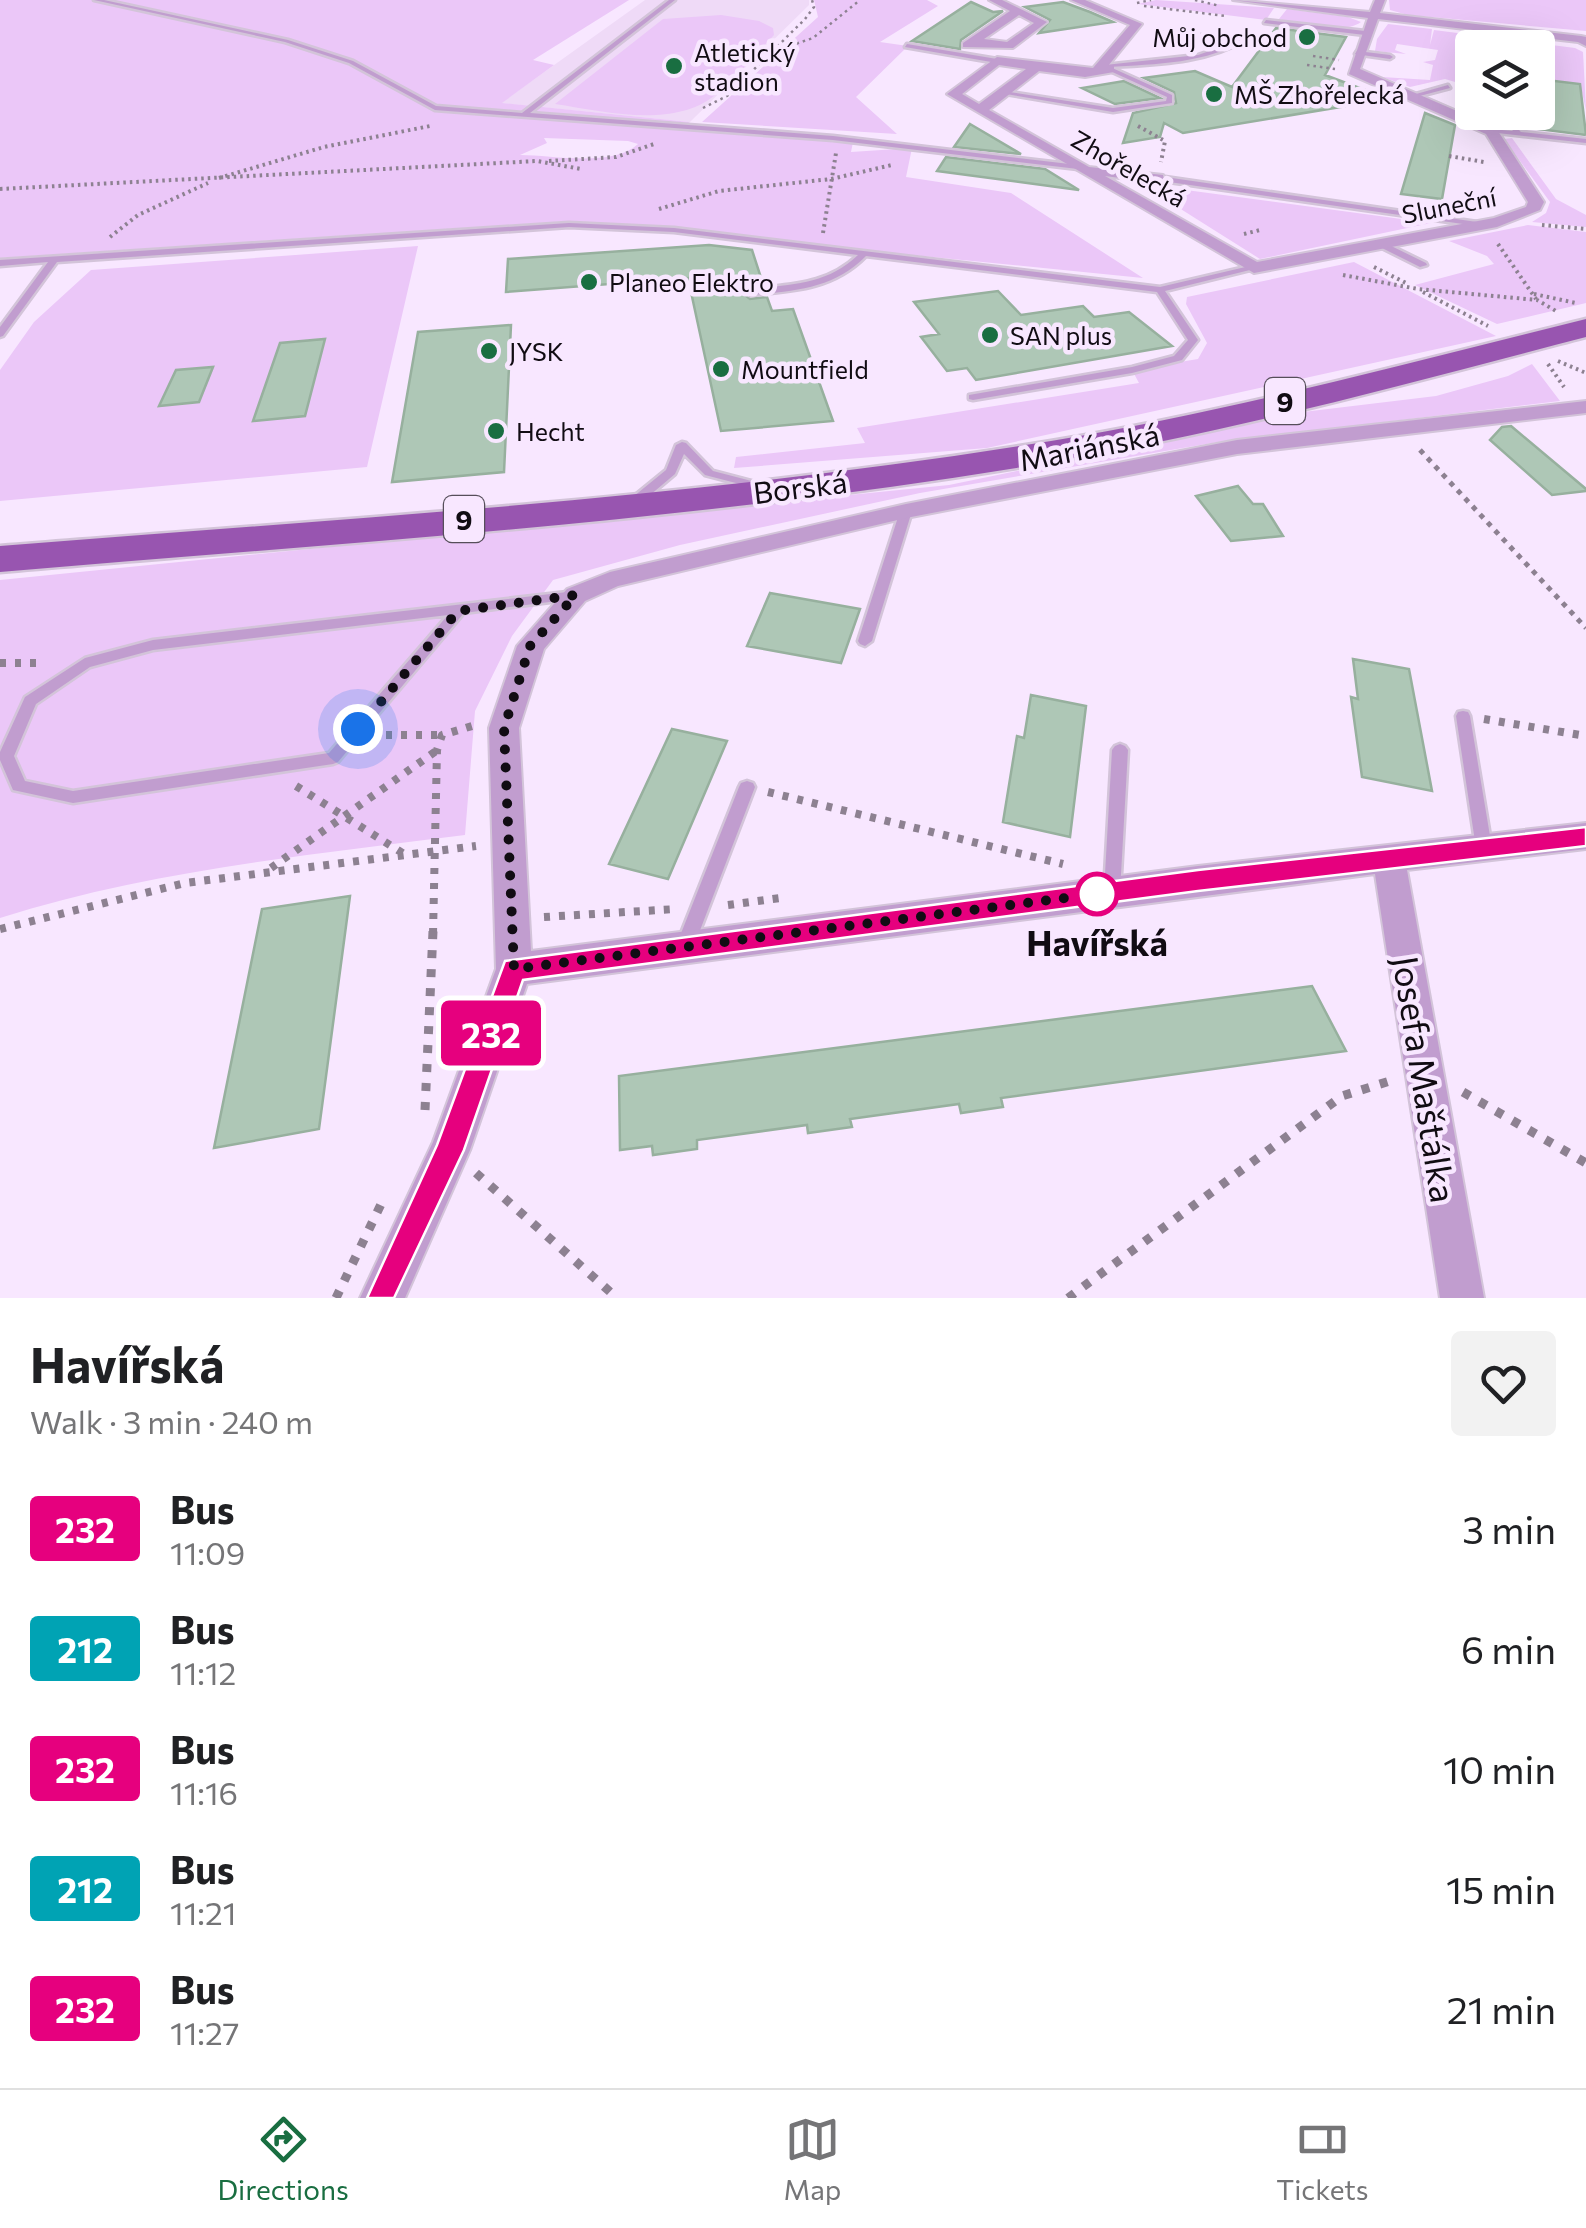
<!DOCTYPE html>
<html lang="en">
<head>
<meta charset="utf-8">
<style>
  :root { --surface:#fff; --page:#f2f2f2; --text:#202124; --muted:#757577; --line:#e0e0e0; --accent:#196e41 }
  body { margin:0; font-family:Commissioner,sans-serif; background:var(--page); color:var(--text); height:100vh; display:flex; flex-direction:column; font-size:38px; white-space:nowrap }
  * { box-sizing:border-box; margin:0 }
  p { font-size:32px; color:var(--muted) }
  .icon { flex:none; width:55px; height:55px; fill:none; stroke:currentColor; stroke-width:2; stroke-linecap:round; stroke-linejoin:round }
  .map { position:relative; height:1298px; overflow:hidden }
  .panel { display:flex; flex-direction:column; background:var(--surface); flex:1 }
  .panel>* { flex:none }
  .badge { padding:0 20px; border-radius:8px; font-size:35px; line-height:65px }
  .tools { position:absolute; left:1455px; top:30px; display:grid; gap:20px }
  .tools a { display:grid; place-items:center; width:100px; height:100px; border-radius:10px; background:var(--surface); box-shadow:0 10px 40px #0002; font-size:50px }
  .you { position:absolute; width:50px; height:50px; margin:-25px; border:8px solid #fff; border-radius:50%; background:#1a73e8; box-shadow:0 0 0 15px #1a73e833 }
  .map>.badge { position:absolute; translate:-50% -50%; box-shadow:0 0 0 5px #fff }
  .round { display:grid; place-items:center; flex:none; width:105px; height:105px; border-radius:10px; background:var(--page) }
  .headline { display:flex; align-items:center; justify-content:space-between; height:170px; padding:0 30px }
  h1 { font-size:48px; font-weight:700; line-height:75px }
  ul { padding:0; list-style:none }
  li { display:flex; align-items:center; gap:30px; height:120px; padding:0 30px }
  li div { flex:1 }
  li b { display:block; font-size:38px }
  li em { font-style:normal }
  li .badge { min-width:110px; font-weight:700; text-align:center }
  .tabs { display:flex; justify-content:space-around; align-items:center; height:140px; border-top:2px solid var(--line); background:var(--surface); font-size:28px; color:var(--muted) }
  .tabs a { display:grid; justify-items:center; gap:5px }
  .tabs .active { color:var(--accent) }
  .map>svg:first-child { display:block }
</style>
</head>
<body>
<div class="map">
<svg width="1586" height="1298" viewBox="0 0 1586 1298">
  <rect width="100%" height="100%" fill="#f8e7ff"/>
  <!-- built -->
  <path fill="#efdaf7" d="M645,0h164v5l-119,117 -189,-19z"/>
  <!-- green -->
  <path fill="#ebc7f8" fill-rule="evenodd" d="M0,0h629l-96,60 21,5 -52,38 188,19 -7,4 170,16 -2,10 61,-4 -6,29 105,16 132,85 -573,-57 -570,37zM544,138l84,3 10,3c-26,24 -85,11 -118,11l27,-12z
    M814,0h113l11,6 -58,36 28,4 -52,51 41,37 -195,-12 116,-105z
    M1156,0l118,8 -8,12 -128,-16z
    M1389,0h197v31l-178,-16 -18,-5z
    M1287,9l61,8 13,5c-18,13 -60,4 -82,-3z
    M721,15l38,6 14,7 1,7c-19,20 -38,44 -60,61 -42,33 -112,15 -159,8l108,-85z
    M1388,24l44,5 -2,16 4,-15 141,18 8,4 3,58 -6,-26 -42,-5v-31h-66v39l-27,-8 -35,8 -28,-10 48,3 3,-15 -10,-3 12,-2 3,-10 -41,-6 -2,6 11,4 -31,-3 2,-12z
    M1512,138l44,61 30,16v12l-54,-5 14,-9 4,-11 -46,-63z
    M1141,184l290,39 -171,36z
    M1528,225l58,7v71l-89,21 -82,-39 79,-21 -7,-8 -38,-15z
    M418,246l-51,221 -367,34v-131l34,-48 57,-52z
    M1354,262l142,74 -509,112 -253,20 2,-11 129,-14 -8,-15 282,-45 -7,-13 66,-11 9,-16 -21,-39 1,-7z
    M1532,364l28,37 -342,41 -298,51 -240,52 -127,35 -41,56 -37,75 -10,124c-155,20 -315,35 -465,83v-338l949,-95 354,-73 133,-16 72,-20z"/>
  <!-- building -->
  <path fill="#aec7b6" stroke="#97b09e" stroke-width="2.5" d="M971,2l22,10 10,-1 -42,29 -1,9 -48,-8z
    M1063,2l27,10 23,10 -74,11 11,-13 -25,-13z
    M1276,28l70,9 -21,38 64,24 -206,34 -19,-10 -4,14 -37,6 10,-30 43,-10 -2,-11 -30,-14 51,-7 37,16z
    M1538,79l42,5 6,51 -48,-6z
    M1124,81l36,17 -45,6 -33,-16z
    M1425,113l30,12 -13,74 -41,-5z
    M970,124l51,30 -67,-7z
    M946,157l99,12 34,21 -142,-19z
    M709,245l43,5 11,34 -16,2 -6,6 9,7 17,-2 5,14 21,-2 40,112 -112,10 -33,-153 -182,14 2,-33z
    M998,291l23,24 62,-9 11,11 35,-5 43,34 -196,34 -9,-12 -20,3 -26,-34 18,-3 -25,-32z
    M511,325l-7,147 -112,10 26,-150z
    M325,339l-20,77 -52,5 27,-78z
    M213,367l-14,35 -40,4 17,-36z
    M1511,426l75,63v2l-34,4 -62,-55 12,-13z
    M1238,486l15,18h10l20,32 -52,5 -35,-45z
    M770,593l90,16 -19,54 -94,-17z
    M1353,659l56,10 23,122 -70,-14 -11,-80 7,2z
    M1031,695l55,11 -16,131 -67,-15 14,-86 7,2z
    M672,729l55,12 -59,138 -59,-15z
    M350,896l-31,233 -105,19 48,-239z
    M1312,986l34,65 -345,47 2,9 -42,6 -2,-9 -109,15 2,8 -44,6 -1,-8 -110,15v9l-44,6 -1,-9 -32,4 -1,-74z"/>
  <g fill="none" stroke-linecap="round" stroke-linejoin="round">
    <!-- service casing -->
    <g stroke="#d3c4d9" stroke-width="5">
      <path id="service" d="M94,0h10l184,40 65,21 83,45 86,7 147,-113h6l-145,113 303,23 245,29 4,2 -4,2 -245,-29 -398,-30 -86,-47 -64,-21z
        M1266,20l99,11 3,2 -3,2 -101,-12z
        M1247,35l2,3c-43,26 -92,26 -141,29l-3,-2 93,-10 32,-11z
        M907,44l90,15 3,2 -3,2 -92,-16z
        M1357,51l33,4 3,2 -3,2 -35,-5z
        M1110,67l62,28v8l-59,9 -113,-19 3,-2 110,17 53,-7 1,-4 -59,-27z
        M1448,85l2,3 -38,10 -3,-2z
        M1506,112h6l2,13 7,7 65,7v4l-97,-11 2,-3 22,2 -5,-6z
        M1158,176l326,47 4,2 -4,2 -329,-47 -1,-2z
        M569,223l105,5 486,59 94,-22 4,3 -93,23 33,49 -16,20 -50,13 -159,27 -4,-1v-4l163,-28 42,-11 14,-16 -31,-48 -291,-36c-32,33 -72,35 -116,39l-5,-3 2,-2c41,-6 79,-4 111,-35l-184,-23 -105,-5 -512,35 -54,74 -3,1v-10l48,-65 -48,4v-6z
        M1381,241l45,22 1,2 -7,2 -42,-21 -1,-2z
        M682,442l4,1 27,28 54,14 2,2 -6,3 -58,-15 -21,-21 -9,20 -39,33h-8l-2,-3 2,-3 38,-31 10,-25z
        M906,507l6,4 -40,130 -7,5 -5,-2 -2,-3 42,-130z
        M576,591l5,1 2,3 -2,3 -117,15 -126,149 -5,2 -260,39 -60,-13 -13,-30v-8l25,-55 60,-39 68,-18zM448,615l-119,138 -256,38 -48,-10 -11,-25 22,-52 54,-37 63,-17z
        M1463,711l5,1 2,4 22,132 -2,5 -6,2 -6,-2 -2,-5 -20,-132 2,-4z
        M1120,744l5,2 3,4 -8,142 -2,5 -6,2 -6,-2 -2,-5 8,-142 3,-4z
        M747,781l6,2 2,4 -61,159 -3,6 -6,2 -6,-2 -3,-6 63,-159 2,-4z"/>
    </g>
    <!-- minor casing -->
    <g stroke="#d3c4d9" stroke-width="4">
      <path id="minor" d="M989,0h13l45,22 -34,26 -50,-1v-4l47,-32zM1019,15l15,8 -27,19 -23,-3z
        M1071,0h14l57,24 -34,42h6v6l-29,5 -46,-6 -50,39 100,57 74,8v6l-5,2 -53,-7 152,86 237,-44 32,-11 2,-5 -42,-68 -137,-60 19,-56 -135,-18 137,12 5,-12h10l-5,13 201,23 5,1v9l-8,-4 -200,-23 -18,50 136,59 48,74 -4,8 -43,17 -243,46 -307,-179 50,-37 96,11 37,-43zM999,65l27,4 -47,35 -17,-10z
        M1586,401v12l-349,41 -331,64 -288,68 -33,15 -41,48 -25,79 12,223 667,-85 388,-43v26l-179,21 77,428h-44l-65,-424 -848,110 -57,166 -65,148h-45l73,-156 63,-173 -7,-241 28,-82 50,-57 43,-17 296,-68 331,-64z"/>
    </g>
    <!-- primary casing -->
    <g stroke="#d3c4d9" stroke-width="5">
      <path id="primary" d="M1586,319v18c-177,46 -354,95 -534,125 -348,59 -701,80 -1052,110v-26c351,-28 704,-48 1051,-105 181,-30 358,-78 535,-122z"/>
    </g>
    <!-- path-far4 -->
    <path stroke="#8d8191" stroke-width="2.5" stroke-dasharray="2.5 4" stroke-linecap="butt" d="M1195,0l25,6
      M1137,3l14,-3
      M1144,6l82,10
      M1155,31l47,3
      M772,52l41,-14 47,-38
      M1313,56l26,4
      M1307,65l28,4
      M703,108l24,-12 78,-77 9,-12 -2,-7"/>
    <!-- path-far3 -->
    <path stroke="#8d8191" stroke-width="4" stroke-dasharray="2.5 4" stroke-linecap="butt" d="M1138,126l27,15 -4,21
      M1449,156l35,6
      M549,161l67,-4 38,-13
      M219,178l105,-31 106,-21
      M0,189l537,-28 44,8
      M659,209l60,-18 112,-12 61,-14
      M1542,225l44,4
      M823,233l13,-80
      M1244,234l16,-4
      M110,237l28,-22 70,-32
      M1498,244l38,55
      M1374,267l34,17
      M1343,275l75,14 119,11 19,11
      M1423,292l65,34
      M1534,294l42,9
      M1558,361l28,12
      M1548,364l16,23"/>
    <!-- path-far2 -->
    <path stroke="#8d8191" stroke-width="5" stroke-dasharray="5 6" stroke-linecap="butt" d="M1420,450l166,178"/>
    <!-- path-far1 -->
    <path stroke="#8d8191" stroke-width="8" stroke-dasharray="6 9" stroke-linecap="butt" d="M0,663h44
      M1484,719l102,17
      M386,735h56
      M296,786l108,68
      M768,792l295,72
      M271,868l165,-117
      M728,905l52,-7
      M544,917l132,-8
      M0,929l185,-46 291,-37
      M433,934l4,-184 5,-15 30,-9"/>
    <!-- path -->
    <path stroke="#8d8191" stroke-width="9" stroke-dasharray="8 11" stroke-linecap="butt" d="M1463,1092l123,71
      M425,1110l8,-179
      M476,1173l141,125
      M336,1298l47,-98
      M1068,1298l274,-202 51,-16"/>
    <!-- service -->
    <use href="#service" fill="#c19dcf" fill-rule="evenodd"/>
    <!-- minor -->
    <use href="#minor" fill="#c19dcf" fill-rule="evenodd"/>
    <!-- primary -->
    <use href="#primary" fill="#9855b0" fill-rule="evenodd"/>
  </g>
  <!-- line -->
  <path fill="#e6007e" stroke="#fff" stroke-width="2.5" d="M1586,827v19l-388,45 -675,89 -59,170 -70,148h-27l70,-153 68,-184 693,-91z"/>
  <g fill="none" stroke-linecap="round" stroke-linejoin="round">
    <!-- walk -->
    <path stroke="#110c13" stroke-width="10" stroke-dasharray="0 18" d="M358,729l100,-118 118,-16 -46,51 -26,82 10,241 598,-77 -15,2"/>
  </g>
  <!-- markers -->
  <g fill="#196e41" stroke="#f8e7ff" stroke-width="4">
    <circle cx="1307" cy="37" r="10"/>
    <circle cx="674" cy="66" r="10"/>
    <circle cx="1214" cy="94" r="10"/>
    <circle cx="589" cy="282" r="10"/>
    <circle cx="990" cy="335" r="10"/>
    <circle cx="489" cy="351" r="10"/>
    <circle cx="721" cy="369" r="10"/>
    <circle cx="496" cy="431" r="10"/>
  </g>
  <circle fill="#fff" stroke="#e6007e" stroke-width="5" cx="1097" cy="894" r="20"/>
  <g text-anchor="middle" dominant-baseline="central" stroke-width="9" stroke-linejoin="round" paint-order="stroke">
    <!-- far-poi labels -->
    <g font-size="25" fill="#110c13" stroke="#f8e7ff" text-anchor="start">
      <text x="1287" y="37" text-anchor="end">Můj obchod</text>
      <text x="694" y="52">Atletický<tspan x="694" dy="29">stadion</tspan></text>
      <text x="1234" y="94">MŠ Zhořelecká</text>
      <text x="609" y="282">Planeo Elektro</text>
      <text x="1010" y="335">SAN plus</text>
      <text x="509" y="351">JYSK</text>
      <text x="741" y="369">Mountfield</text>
      <text x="516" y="431">Hecht</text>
    </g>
    <!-- far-street labels -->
    <g font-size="25" fill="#110c13" stroke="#f8e7ff">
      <text transform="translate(1129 168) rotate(30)">Zhořelecká</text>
      <text transform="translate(1449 205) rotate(-11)">Sluneční</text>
    </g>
    <!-- shield labels -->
    <g fill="#f8e7ff" stroke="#564e5a" stroke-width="2.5">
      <rect x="1265" y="378" width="40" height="46" rx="8"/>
      <rect x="444" y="496" width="40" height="46" rx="8"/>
    </g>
    <g font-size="28" font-weight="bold" fill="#110c13">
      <text x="1285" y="401">9</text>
      <text x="464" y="519">9</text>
    </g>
    <!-- street labels -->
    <g font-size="30" fill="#110c13" stroke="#f8e7ff">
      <text transform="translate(1089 446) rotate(-11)">Mariánská</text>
      <text transform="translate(800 486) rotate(-7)">Borská</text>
    </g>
    <!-- near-stop labels -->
    <g font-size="35" font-weight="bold" fill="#110c13" stroke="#f8e7ff">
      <text x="1097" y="941">Havířská</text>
    </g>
    <!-- near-street labels -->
    <g font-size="35" fill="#110c13" stroke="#f8e7ff">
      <text transform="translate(1426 1079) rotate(81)">Josefa Maštálka</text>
    </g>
  </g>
</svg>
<div class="tools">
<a><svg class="icon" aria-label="layers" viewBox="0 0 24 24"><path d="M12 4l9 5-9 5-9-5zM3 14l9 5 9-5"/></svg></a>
</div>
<div class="you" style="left:358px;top:729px"></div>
<b class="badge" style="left:491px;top:1033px;background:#e6007e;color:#fff">232</b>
</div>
<section class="panel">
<div class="headline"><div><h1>Havířská</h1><p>Walk · 3 min · 240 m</p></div><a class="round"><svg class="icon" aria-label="heart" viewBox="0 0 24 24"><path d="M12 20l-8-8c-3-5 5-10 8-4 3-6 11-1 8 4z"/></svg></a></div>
<ul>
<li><span class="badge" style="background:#e6007e;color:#fff">232</span><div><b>Bus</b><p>11:09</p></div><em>3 min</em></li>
<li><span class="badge" style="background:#00a3b4;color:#fff">212</span><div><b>Bus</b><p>11:12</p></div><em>6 min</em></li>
<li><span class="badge" style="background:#e6007e;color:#fff">232</span><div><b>Bus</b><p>11:16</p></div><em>10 min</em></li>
<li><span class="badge" style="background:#00a3b4;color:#fff">212</span><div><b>Bus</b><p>11:21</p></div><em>15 min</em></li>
<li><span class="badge" style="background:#e6007e;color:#fff">232</span><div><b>Bus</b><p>11:27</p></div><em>21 min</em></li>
</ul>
</section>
<nav class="tabs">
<a class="active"><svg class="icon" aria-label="directions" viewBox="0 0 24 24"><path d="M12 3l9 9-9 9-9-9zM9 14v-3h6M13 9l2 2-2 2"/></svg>Directions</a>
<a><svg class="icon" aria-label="map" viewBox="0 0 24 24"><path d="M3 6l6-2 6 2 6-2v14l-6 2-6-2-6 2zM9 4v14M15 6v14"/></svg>Map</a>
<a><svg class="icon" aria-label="tickets" viewBox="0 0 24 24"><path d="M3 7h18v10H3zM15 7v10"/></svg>Tickets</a>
</nav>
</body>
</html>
